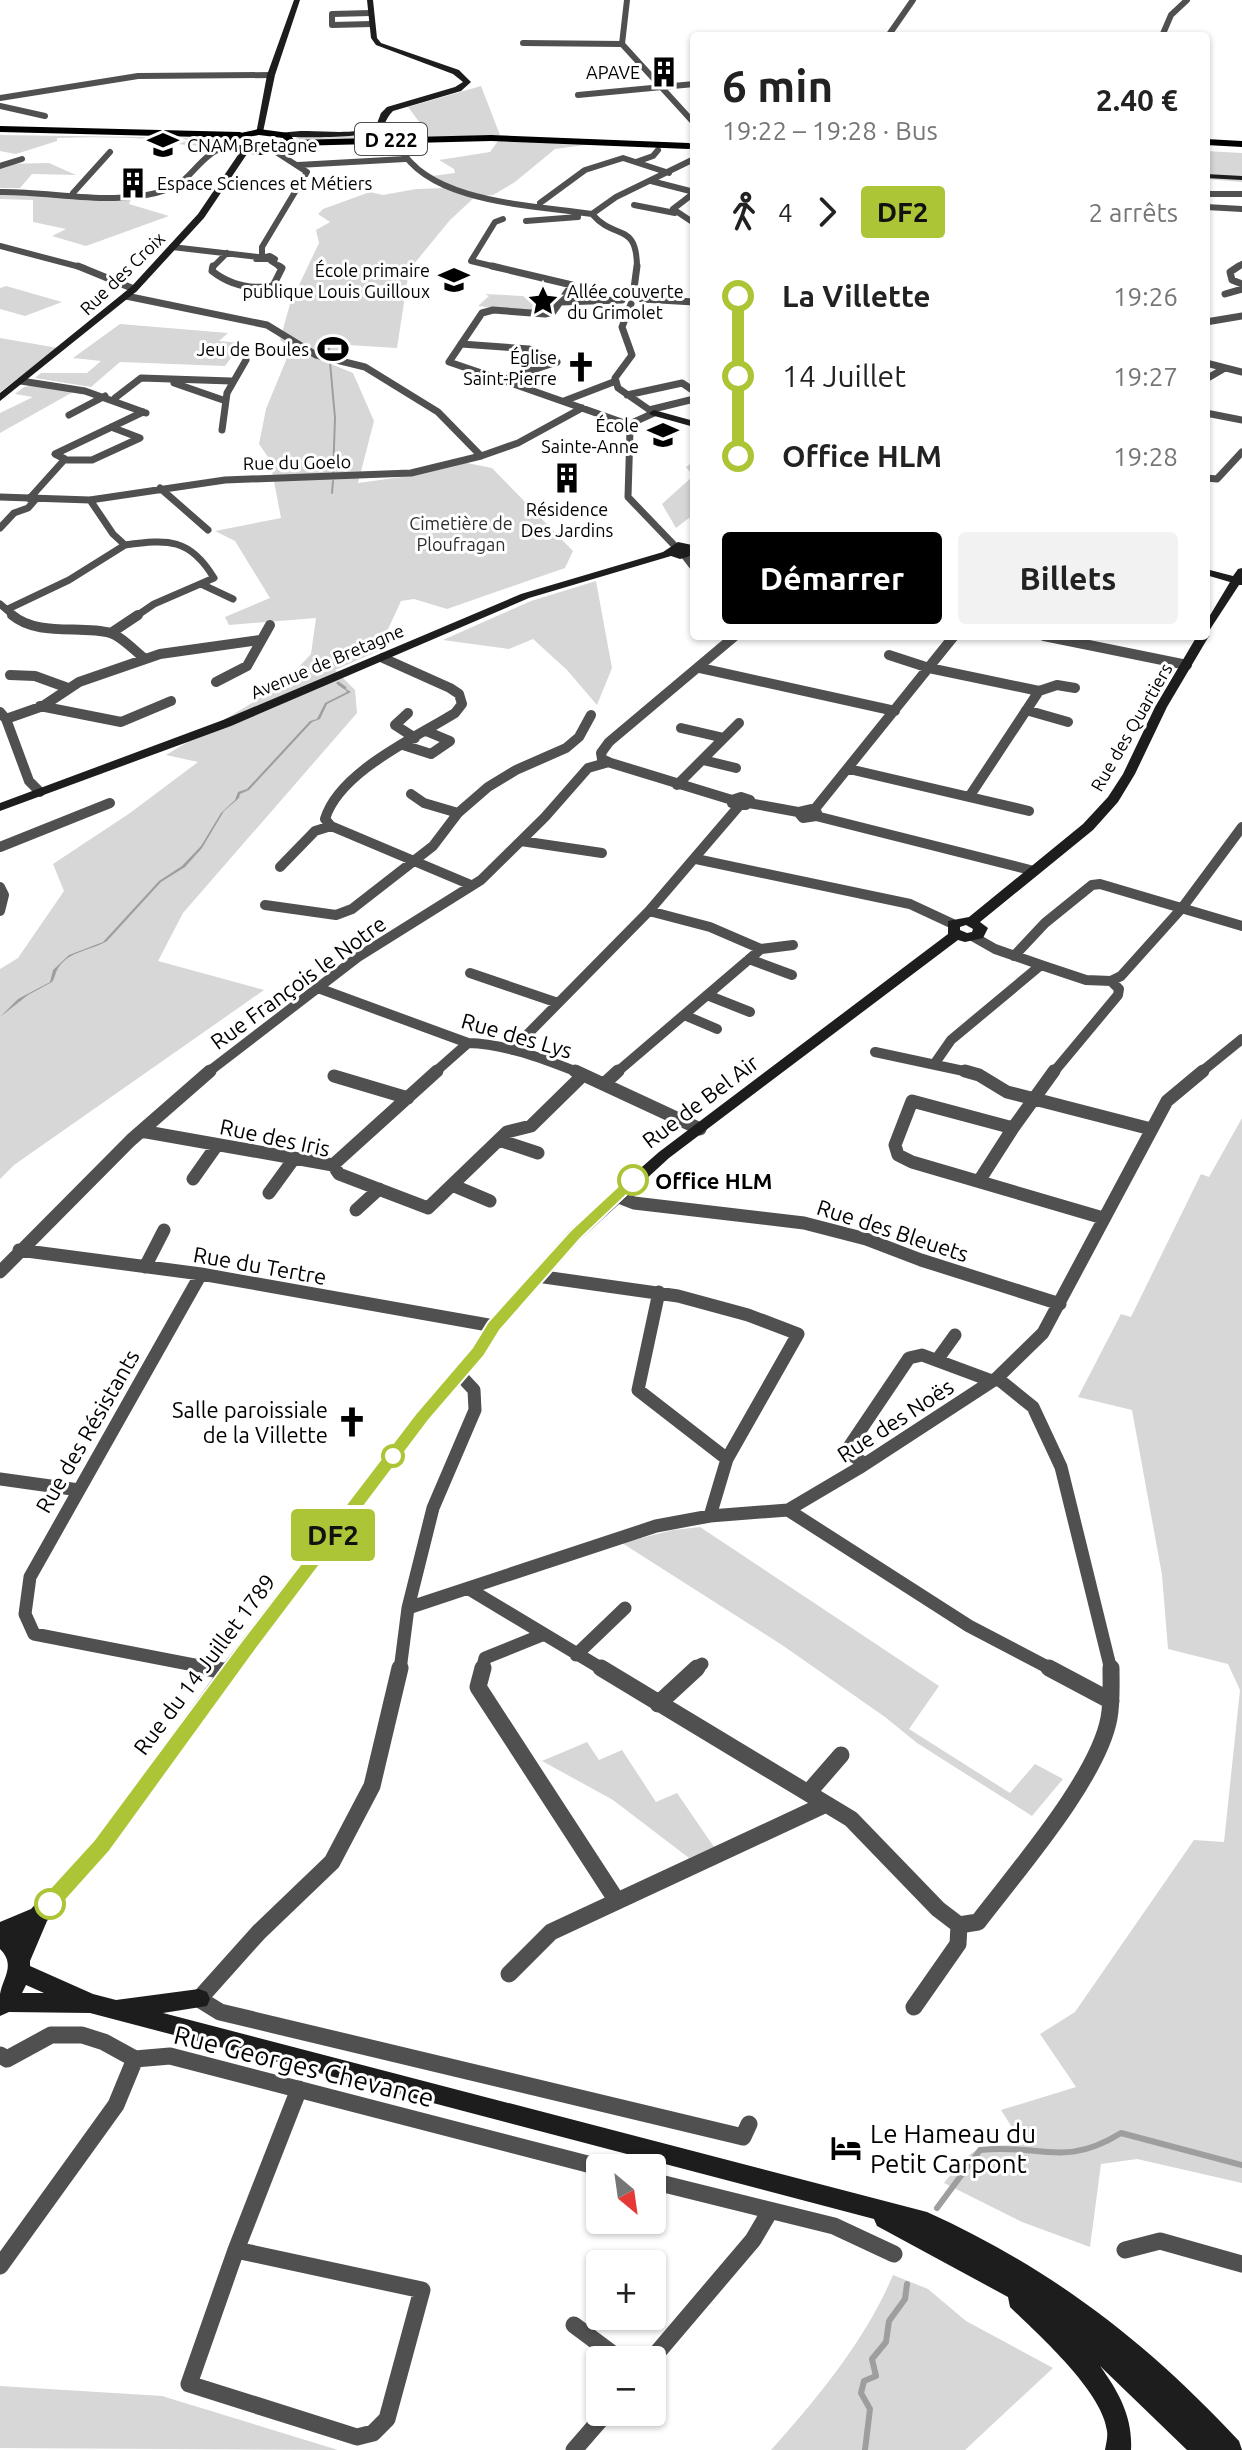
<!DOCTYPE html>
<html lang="fr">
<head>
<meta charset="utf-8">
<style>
  :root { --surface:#fff; --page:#f2f2f2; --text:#222; --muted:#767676; --accent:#000 }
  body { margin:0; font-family:Ubuntu,sans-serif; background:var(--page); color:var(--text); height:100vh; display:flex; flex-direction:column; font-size:30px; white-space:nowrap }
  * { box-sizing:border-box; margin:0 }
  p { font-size:26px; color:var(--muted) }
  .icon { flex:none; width:44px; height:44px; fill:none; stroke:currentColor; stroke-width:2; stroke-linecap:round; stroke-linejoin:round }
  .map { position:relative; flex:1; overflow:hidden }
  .drawer { position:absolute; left:690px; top:32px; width:520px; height:608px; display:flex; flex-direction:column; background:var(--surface); border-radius:8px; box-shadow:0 2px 6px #0004 }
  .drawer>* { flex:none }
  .badge { padding:0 16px; border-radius:6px; font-size:28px; line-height:52px }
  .needle { width:52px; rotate:151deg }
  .fabs { position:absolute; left:586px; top:2154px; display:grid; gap:16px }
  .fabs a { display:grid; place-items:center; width:80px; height:80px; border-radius:8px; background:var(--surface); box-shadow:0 2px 6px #0004; font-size:40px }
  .map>.badge { position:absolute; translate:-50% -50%; box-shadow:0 0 0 4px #fff }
  .legs { display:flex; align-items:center; gap:12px; height:88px; padding:0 32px; font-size:26px }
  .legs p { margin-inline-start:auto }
  .summary { display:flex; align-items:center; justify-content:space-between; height:136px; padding:0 32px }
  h1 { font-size:44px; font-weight:700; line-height:60px }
  .action { display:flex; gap:16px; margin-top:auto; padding:16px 32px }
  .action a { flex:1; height:92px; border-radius:8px; background:var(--accent); color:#fff; font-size:32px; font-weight:700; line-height:92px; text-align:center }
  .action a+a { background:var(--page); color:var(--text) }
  ul { padding:0 32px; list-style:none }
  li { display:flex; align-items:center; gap:28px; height:80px; font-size:30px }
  li i { display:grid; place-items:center; width:12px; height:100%; margin:0 10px; background:currentColor }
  li i::after { content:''; width:20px; height:20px; margin:-10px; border:6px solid; border-radius:50%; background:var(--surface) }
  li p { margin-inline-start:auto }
  li:first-child i { background:linear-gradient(#0000 50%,currentColor 0) }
  li:last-child i { background:linear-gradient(currentColor 50%,#0000 0) }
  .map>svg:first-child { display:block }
</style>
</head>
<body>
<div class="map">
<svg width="1242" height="2450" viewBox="0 0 1242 2450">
  <rect width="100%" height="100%" fill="#fff"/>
  <!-- green -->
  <path fill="#d7d7d7" d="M481,86l19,49 -193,6 -12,-3 23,-5 84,4 21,-10 -15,-20z
    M0,135l212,3 12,4c-23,10 -65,-3 -92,-4 -25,-1 -50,-1 -75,0v3l-41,13 -16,-3z
    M498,141l102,2 -45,6 -40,33 -22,13 -17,1 -26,24 -41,50 -12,78 -49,-3 -12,11 -17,-3v6l34,14 21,48 -16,62 44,-6 60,-15 30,6 81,83 -8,17 -118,41 -33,-10 -13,2 -23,50 -43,19 20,20 2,23 -174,200 -25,48 106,29 -250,175 -14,14v-210l18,-11 46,-67 -11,-27 77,-51 68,-51 -32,-7 117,-71 28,-30 5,-36 -87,7 -4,-8 45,-19 -35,-57 -20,-10 66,-13 -11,-58 -11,-16 7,-35 25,-61 -11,-8 10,-36 29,-61 -3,-13 14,-8 -12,-8 5,-5 47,-17 13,3 33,-6 30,-1 -14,-12 23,-3 -1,-4 -15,-9 51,-8z
    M1206,151l36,2v29l-36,-3z
    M49,163l27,12 -44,-1 -12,14h-20v-24z
    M0,194l132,2 -3,8 40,12 -83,30 -34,-10 14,-7 -33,-7v-22l-33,-1z
    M6,286l56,16 -37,14 -25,-7v-21z
    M485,294l75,4v4l-15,12 -67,-8 11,-10z
    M120,324l108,9 -9,8 23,2 -17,23 -105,-4 -29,25 -56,-9 6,-5h46l14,-12 -28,-3z
    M0,338l58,10 -58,44z
    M35,385l38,7 -73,41v-20l33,-16 -18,-3 9,-7z
    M694,461v58l-5,-1 -13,10 -14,-24 31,-28 -7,-9z
    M596,581l16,87 -15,37 -30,-35 -34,-31 -24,10 -66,-9 88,-39z
    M1242,1118v1065l-105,-24 -36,5 -11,83 -68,-25 -78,-39c32,-38 30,-37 79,-38l-22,-35 75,-23 -36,-53 35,-22 119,-172 30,2 16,-152 -12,-26 -60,-15 -6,-74 -30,-165 -54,-13 43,-83 10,3 70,-143 8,3z
    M700,1527l239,159 -30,43 101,64 25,-29 28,15 -31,37 -115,-73 -32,-26 -103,-72 -160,-102 51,-13z
    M587,1742l12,18 23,-10 34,52 21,-9 37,54 -25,11 -76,-58 -71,-39z
    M893,2275l35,14 38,32 87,47 -88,82h-194c47,-52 95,-111 122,-175z
    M0,2386l162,10 176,54 -338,-2z"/>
  <!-- water -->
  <path fill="#9e9e9e" d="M344,688l7,4 -24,12 -7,15 -8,3 -63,68 -9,4 -1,4 -15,13 -22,37 -17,19 -24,15 -54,59c-16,10 -40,10 -50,29 -2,4 -2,8 -5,12l-24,13 -28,22 18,-18 32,-17 3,-12 16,-15 34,-13 56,-61 23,-15 19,-20 20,-33 14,-13 3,-8 9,-3 63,-68 7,-2 8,-16 22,-11z"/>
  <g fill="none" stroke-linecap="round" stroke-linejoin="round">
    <!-- stream-far2 -->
    <path stroke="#9e9e9e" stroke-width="2" d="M328,340l7,78 -2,58
      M332,493l1,-12"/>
    <!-- stream-far1 -->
    <path stroke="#9e9e9e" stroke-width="3" d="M338,683l7,5"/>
    <!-- stream -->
    <path stroke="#9e9e9e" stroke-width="6" d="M937,2208l43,-58c60,-7 83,19 141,-17l121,32
      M865,2450l5,-41 -9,-16 3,-12 12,-5 -4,-17 14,-17 3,-21 16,-22 2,-15"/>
    <!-- street-far4 -->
    <path stroke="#505050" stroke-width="6" d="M627,0l-5,44 72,79
      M371,13l-39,1v11l40,-1
      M888,36l25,-36
      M1162,36l9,-21 16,-15
      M523,43l99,1
      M578,95l116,-11
      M0,98l138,-22 133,-1
      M0,106l45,10
      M400,148c31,56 135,57 192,66
      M636,162l17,-6 5,-6
      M298,165l107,-6
      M0,166l22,-7
      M651,181l43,11
      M0,192c54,-1 118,16 169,-3 25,-10 29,-34 60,-44
      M73,193l37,-41
      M694,193l-21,16 21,14
      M1206,194h36
      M540,203l45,-33 38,-12 46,15
      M634,205l41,8
      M1206,207l36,2
      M592,214l24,-17 78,-38
      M592,214c23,27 45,7 45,54
      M526,221l52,-4
      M0,246l84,22
      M172,247l86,10
      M262,256v-9l45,-75 -34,-22
      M270,256l5,3h-19z
      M271,261l11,7
      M212,268l15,-15
      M500,268l-29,-7 24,-39 8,-3
      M1236,268l6,-4"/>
    <!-- street-far3 -->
    <path stroke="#505050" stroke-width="7" d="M78,266l56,23
      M213,266l-1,5c18,14 38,19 61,15l9,-18 -3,-2
      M492,266l80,19 -12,17
      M1239,266l-9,6 2,8 10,4
      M1225,294l17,-5
      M126,296l141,29 49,30 49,12 73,45 43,44
      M633,296l4,-30
      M642,299l52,3
      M631,304l-9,23 10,28 -17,23 3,10 36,25
      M1206,322l36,-6
      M461,344l68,5 28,13
      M557,362l-55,18 131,46
      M1206,363l36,9
      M1206,379l19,-11
      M502,380l-53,-18 33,-49 11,-3 52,4 8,-2 7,-10 62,-2
      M21,381l64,10 61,22
      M174,383l49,17
      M627,395l55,-12 12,8
      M115,398l26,-20 90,3
      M564,401l52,-20
      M649,410l45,-11
      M654,413l-20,9 -4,8 -2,67 47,49
      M1206,413l36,7
      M69,415l36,-19
      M222,430l5,-37 19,-33
      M64,460h28l48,-22 -29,-11
      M1206,478l11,1 25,-27
      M160,488l48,42
      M0,497l90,3 135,-20 186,-7 70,-17 37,-13 64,-35
      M29,499l36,-40 -10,-5 88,-42
      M90,500l23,34 12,11c43,-6 65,-7 89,33l-60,26 -19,13
      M0,528l14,-15 14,-5 8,-9
      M684,555l10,13
      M201,584l32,15
      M0,604l15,13
      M8,609l61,-29 56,-35"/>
    <!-- street-far2 -->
    <path stroke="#505050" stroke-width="10" d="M12,615c26,22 69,10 98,18 11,3 25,18 35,26
      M111,633l27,-18
      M1044,636l143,29
      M889,655l40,13 110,23 -70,106
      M700,668l195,43
      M10,675l25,1 33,12
      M216,682l31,-16 23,-41
      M1039,691l18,-6 18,3
      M40,706l81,16 50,-21
      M1026,710l42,12
      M0,712l6,7 23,62 11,11
      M408,713l-13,12 20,13
      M6,719l37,-13 36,-24 81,-28 100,-14
      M681,728l43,10
      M403,745l28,9 19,-13 -24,-10
      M703,760l33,8
      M849,769l180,42
      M677,785l62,-62
      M411,794l13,9 34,10
      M741,797l9,3 -4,5 -14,-2v-3z
      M732,800l-121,-37 -9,-4 -1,-6 8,-11 126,-106
      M749,803l49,9
      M811,809l6,4 -1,3 -13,2 -5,-6z
      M814,810l140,-174
      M816,816l218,55
      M331,826l140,59
      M521,841l81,12
      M0,847l110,-44
      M696,859l214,45 43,20
      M280,867l35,-36 16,-5 -6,-7c14,-47 90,-81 130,-106l7,-9 -3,-10 -9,-6 -67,-30
      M0,887l4,8 -4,16
      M265,905l71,10 16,-6 81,-63 25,-33 30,-26 28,-17 50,-22 13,-11 12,-22
      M761,949l32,-4
      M1014,956l31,-33 47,-38 8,-1 142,42
      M749,959l43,16
      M1041,965l45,15 25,1 8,8 -1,6 -65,78
      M470,973l88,30
      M1111,981l10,-5 61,-68 60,-81
      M318,988l150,55c39,1 76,16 112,30
      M707,995l43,17
      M684,1015l33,14
      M512,1050l137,-139 90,-105
      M875,1052l98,21
      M935,1063l16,-23 90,-75 -46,-16 -21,-12
      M207,1073l151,-116 123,-77 64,-63 43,-49 21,-6
      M434,1073l34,-30
      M616,1073l145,-124 -51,-22 -61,-16
      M1200,1073l42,-34"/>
    <!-- street-far1 -->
    <path stroke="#505050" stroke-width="13" d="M575,1071l125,58
      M965,1071l14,4 28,17 144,37
      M334,1076l74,22
      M605,1083l13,-12
      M1013,1128l41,-57
      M141,1131l192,34 6,9 89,34 79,-76 24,-6 52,-51
      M499,1140l39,13
      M333,1165l104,-94
      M193,1179l24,-34
      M979,1181l34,-53 -101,-27 -17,44 3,10 14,7 191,56
      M452,1185l38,16
      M269,1193l24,-33
      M616,1196l18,7 170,20 62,16 55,21 139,44
      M356,1210l23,-21
      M19,1250l182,24 293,52
      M145,1267l19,-37
      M0,1272l131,-132 79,-69
      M201,1274l-171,303 -5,37 9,20 186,36
      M537,1276l141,20 70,19 50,19 -71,125 -17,57
      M659,1292l-21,98 89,69
      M937,1360l18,-25
      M997,1378l36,29 28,60 50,203
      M865,1464l-16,-11v-6l60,-89 13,-3 70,26
      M0,1479l79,11
      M788,1510l181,116 84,44
      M469,1589l135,81
      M408,1608l248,-82 54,-10 78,-6 71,-42 138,-90 46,-45 124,-232 36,-30
      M576,1655l49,-47
      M400,1670l8,-62 25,-100 42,-98 -1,-20 -14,-15
      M482,1670l3,-12 57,-23
      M695,1670l7,-6"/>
    <!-- street -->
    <path stroke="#505050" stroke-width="17" d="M209,1668l19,4
      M400,1668l-28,118 -40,76 -73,70 -60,67 21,13 523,125 6,-13
      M483,1668l-5,19 139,214
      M601,1668l250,151 87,90 21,16
      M1049,1668l62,33
      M658,1704l39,-36
      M808,1793l33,-38
      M959,1925l19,-3c38,-50 120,-144 131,-204 3,-16 2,-33 2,-50
      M509,1974l42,-42 275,-128
      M914,2007l44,-63 1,-19
      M0,2055l7,4 44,-24h31l22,7 31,17 35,-3 433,112
      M652,2181l182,45 60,28
      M236,2250l186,40 -35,129 -14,14 -16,4 -168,-53z
      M236,2250l63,-161
      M1125,2250l35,-9 82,23
      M0,2266l116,-161 19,-46
      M574,2325l47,35
      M651,2360l102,-120 17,-29
      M574,2450l33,-38"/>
    <!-- secondary -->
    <path fill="#1d1d1d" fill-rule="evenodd" d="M294,0h6l-25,75 -12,57 -7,2 11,-59z
      M367,0h6l4,38 4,5 78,27 12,12 -10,9 -68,20c-7,6 -7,15 -15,19 -16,9 -74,7 -95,7v-4c31,-6 64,5 93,-7l5,-13 6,-6 68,-20 8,-5 -10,-8 -77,-29 -5,-7z
      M242,149l7,2 -45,67 -67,73 -137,110v-8l131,-106 67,-73z
      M1206,174l36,2v4l-36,-2z
      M654,410l40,11v6l-43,-12 -2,-2z
      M678,542l14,3 2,10 -14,4 -9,-3 -142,42 -298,128 -231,85v-8l223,-83 298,-126 142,-42z
      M1242,568v17h-3l-32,49 2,2 -42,71 -32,67 -17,28 -25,28 -113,92 8,6 -5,10 -18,4 -7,-2 -289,218 -88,81 -81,91 -16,26 -55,64 -194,257 -126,175 -62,69 -17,40v5l63,28 23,6 83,-11 8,3 3,7 -3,7 -44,7 764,199c124,56 220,130 312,229l3,9h-55l-87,-84c19,26 33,52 31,84h-26c1,-6 3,-13 2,-19 -4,-39 -69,-97 -97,-124l-2,-10 -131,-71 -3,-7 -784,-206 -81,-1 -9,4c0,-7 0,-15 0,-22 3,-17 16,-29 0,-45v-27l31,-13 64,-69 126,-173 196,-255 55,-64 16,-26 81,-91 90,-79 289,-218v-13l21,-4 114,-93 25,-27 15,-23 32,-67 42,-71h9v-14l24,-40 -24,-7v-6l27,7 5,-7zM966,925l7,4 -1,3 -5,1 -7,-3v-3zM26,1985l18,8h-22z"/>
    <!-- primary -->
    <path fill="#000" fill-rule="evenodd" d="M259,129l30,4 5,7 197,-5 198,8 5,3 -5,3 -198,-8 -198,5 -32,9 -20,-2 -17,-8 7,-10zM259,135l24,3 3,4 -25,7 -26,-5 2,-5z"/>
    <!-- highway -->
    <path fill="#000" fill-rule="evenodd" d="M0,126l240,6 6,3 -6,3 -240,-6z
      M1206,139l36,2v6l-36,-2z"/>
  </g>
  <!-- line-1 -->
  <path fill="#acc537" stroke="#fff" stroke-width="2" d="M633,1176l5,1v7l-57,54 -81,92 -16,26 -55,64 -178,236 -142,196 -52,58 -7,2 -8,-2 -3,-6 3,-7 52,-57 144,-194 179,-234 55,-64 16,-26 82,-91 58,-54z"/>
  <!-- icons -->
  <defs>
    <g id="building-bare" transform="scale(2.4)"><path d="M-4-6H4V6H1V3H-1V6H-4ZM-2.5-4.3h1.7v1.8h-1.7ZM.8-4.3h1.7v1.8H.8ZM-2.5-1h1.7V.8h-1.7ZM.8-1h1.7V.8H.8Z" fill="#000" stroke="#fff" stroke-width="2.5" paint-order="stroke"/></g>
    <g id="university-bare" transform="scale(2.4)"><path d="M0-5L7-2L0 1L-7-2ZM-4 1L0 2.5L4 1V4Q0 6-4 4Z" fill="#000" stroke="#fff" stroke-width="2.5" paint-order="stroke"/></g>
    <g id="school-bare" transform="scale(2.4)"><path d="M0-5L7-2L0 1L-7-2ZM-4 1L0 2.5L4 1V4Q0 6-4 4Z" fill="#000" stroke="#fff" stroke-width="2.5" paint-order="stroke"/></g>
    <g id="sight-bare" transform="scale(2.4)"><path d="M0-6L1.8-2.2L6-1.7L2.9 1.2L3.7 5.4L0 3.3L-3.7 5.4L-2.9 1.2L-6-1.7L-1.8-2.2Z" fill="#000" stroke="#fff" stroke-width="2.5" paint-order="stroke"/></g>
    <g id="stadium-bare" transform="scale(2.4)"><path d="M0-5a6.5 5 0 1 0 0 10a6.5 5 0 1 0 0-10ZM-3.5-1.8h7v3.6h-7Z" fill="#000" stroke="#fff" stroke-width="2.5" paint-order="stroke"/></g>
    <g id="church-bare" transform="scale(2.4)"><path d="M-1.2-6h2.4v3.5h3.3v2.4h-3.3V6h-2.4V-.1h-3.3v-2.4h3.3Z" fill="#000" stroke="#fff" stroke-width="2.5" paint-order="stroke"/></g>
    <g id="hotel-bare" transform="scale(2.4)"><path d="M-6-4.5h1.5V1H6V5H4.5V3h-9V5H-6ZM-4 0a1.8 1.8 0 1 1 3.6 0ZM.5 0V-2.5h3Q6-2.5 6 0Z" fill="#000" stroke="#fff" stroke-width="2.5" paint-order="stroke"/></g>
  </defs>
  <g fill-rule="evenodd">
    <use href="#building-bare" x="664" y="72"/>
    <use href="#university-bare" x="163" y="145"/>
    <use href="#building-bare" x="133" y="183"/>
    <use href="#school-bare" x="454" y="280"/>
    <use href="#sight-bare" x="543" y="301"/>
    <use href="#stadium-bare" x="333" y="349"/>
    <use href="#church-bare" x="581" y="367"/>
    <use href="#school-bare" x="663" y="435"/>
    <use href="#building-bare" x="567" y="478"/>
    <use href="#church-bare" x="352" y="1422"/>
    <use href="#hotel-bare" x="846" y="2148"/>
  </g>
  <!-- markers -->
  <g fill="#fff" stroke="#acc537" stroke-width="4">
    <circle cx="633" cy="1180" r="14"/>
    <circle cx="393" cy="1456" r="10"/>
    <circle cx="50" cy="1904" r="14"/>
  </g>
  <g text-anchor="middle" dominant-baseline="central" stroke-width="6" stroke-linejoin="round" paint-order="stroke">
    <!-- far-poi labels -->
    <g font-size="18" fill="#000" stroke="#fff" text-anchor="end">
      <text x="640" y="72">APAVE</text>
      <text x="187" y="145" text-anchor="start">CNAM Bretagne</text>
      <text x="157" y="183" text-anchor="start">Espace Sciences et Métiers</text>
      <text x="430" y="270">École primaire<tspan x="430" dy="21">publique Louis Guilloux</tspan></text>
      <text x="567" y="291" text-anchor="start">Allée couverte<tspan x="567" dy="21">du Grimolet</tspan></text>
      <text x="309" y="349">Jeu de Boules</text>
      <text x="557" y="357">Église<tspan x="557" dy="21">Saint-Pierre</tspan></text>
      <text x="639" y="425">École<tspan x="639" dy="21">Sainte-Anne</tspan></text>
      <text x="567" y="509" text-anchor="middle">Résidence<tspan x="567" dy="21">Des Jardins</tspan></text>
    </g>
    <!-- far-street labels -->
    <g font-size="18" fill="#000" stroke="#fff">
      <text transform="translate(122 273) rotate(-44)">Rue des Croix</text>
      <text transform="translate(297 462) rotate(-1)">Rue du Goelo</text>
      <text transform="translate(327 661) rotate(-23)">Avenue de Bretagne</text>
      <text transform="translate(1131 727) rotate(-60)">Rue des Quartiers</text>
    </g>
    <!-- far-park labels -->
    <g font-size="18" fill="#2e2e2e" stroke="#fff">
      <text x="461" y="523">Cimetière de<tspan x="461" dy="21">Ploufragan</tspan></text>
    </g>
    <!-- shield labels -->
    <rect fill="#fff" stroke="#4c4c4c" stroke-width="2" x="355" y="123" width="72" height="32" rx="6"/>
    <g font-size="20" font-weight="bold" fill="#000">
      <text x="391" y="139">D 222</text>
    </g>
    <!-- street labels -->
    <g font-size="22" fill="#000" stroke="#fff">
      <text transform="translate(298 982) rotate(-36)">Rue François le Notre</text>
      <text transform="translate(517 1035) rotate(16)">Rue des Lys</text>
      <text transform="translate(700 1101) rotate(-37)">Rue de Bel Air</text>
      <text transform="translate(275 1137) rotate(12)">Rue des Iris</text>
      <text transform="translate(893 1230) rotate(18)">Rue des Bleuets</text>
      <text transform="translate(260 1265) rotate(10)">Rue du Tertre</text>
      <text transform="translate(895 1420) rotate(-33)">Rue des Noës</text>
      <text transform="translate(87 1431) rotate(-60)">Rue des Résistants</text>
      <text transform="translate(204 1664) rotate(-53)">Rue du 14 Juillet 1789</text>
    </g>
    <!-- stop labels -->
    <g font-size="22" font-weight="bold" fill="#000" stroke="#fff" text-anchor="start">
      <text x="655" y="1180">Office HLM</text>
    </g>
    <!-- poi labels -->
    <g font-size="22" fill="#000" stroke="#fff" text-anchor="end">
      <text x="328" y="1409">Salle paroissiale<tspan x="328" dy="25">de la Villette</tspan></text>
    </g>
    <!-- near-street labels -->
    <g font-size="26" fill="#000" stroke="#fff">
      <text transform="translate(304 2066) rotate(14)">Rue Georges Chevance</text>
    </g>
    <!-- near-poi labels -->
    <g font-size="26" fill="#000" stroke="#fff" text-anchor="start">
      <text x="870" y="2133">Le Hameau du<tspan x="870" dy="30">Petit Carpont</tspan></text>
    </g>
  </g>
</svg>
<div class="fabs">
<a><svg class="needle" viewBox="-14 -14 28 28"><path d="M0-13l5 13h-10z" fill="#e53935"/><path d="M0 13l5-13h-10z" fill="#767676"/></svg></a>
<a>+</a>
<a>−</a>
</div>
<b class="badge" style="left:333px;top:1535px;background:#acc537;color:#111">DF2</b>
<section class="drawer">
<div class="summary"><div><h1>6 min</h1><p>19:22 – 19:28 · Bus</p></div><b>2.40 €</b></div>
<div class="legs"><svg class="icon" aria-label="walk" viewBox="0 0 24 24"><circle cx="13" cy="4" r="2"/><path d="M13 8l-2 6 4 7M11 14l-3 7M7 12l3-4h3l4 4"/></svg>4<svg class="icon" aria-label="forward" viewBox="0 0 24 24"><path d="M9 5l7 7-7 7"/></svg><b class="badge" style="background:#acc537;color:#111">DF2</b><p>2 arrêts</p></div>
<ul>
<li><i style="color:#acc537"></i><b>La Villette</b><p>19:26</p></li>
<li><i style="color:#acc537"></i><span>14 Juillet</span><p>19:27</p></li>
<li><i style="color:#acc537"></i><b>Office HLM</b><p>19:28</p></li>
</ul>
<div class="action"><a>Démarrer</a><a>Billets</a></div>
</section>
</div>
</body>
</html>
